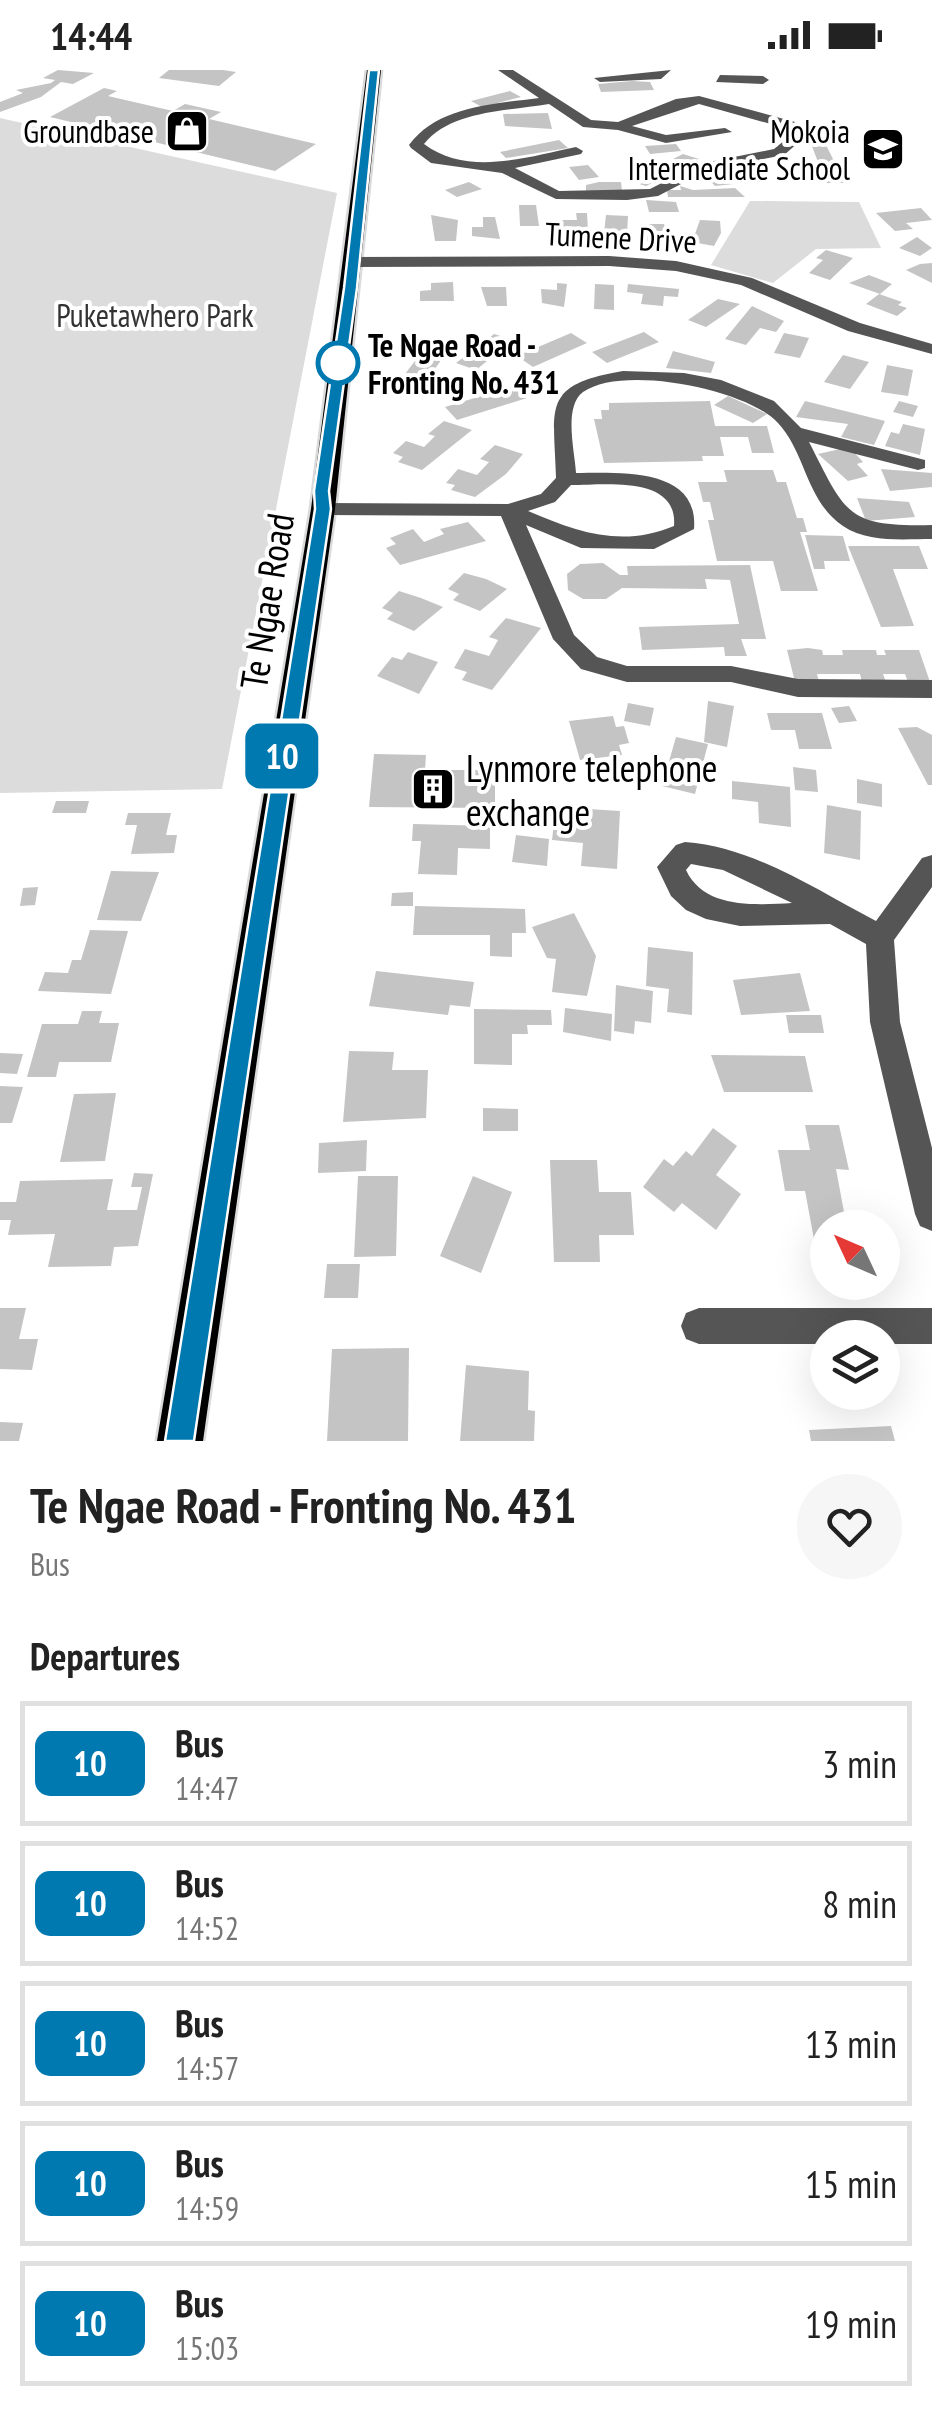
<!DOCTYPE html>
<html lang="en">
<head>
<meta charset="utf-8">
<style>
  :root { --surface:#fff; --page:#f6f6f6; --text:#222; --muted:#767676; --line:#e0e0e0 }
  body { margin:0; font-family:"PT Sans Narrow",sans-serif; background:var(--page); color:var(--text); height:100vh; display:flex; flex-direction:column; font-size:38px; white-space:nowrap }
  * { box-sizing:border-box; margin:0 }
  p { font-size:32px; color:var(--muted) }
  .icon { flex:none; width:55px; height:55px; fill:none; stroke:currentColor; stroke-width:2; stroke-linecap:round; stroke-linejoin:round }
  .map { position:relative; height:1371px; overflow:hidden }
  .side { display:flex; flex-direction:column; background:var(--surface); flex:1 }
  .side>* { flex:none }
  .badge { padding:0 20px; border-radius:15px; font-size:35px; line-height:65px }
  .needle { width:65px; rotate:314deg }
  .tools { position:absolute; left:810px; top:1140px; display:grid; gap:20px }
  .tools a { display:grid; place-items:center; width:90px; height:90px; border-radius:50%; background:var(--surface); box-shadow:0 10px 40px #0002; font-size:50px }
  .map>.badge { position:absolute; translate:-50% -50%; box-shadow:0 0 0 5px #fff }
  h2 { padding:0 30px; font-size:38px; line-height:90px }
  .round { display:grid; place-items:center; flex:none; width:105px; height:105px; border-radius:52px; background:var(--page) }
  .summary { display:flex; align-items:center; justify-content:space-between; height:170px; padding:0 30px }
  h1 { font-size:48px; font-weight:800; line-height:75px }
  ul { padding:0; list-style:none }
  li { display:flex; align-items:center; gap:30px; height:125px; margin:0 20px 15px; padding:0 10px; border:5px solid var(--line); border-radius:0px }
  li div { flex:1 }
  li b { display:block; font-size:38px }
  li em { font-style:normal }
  li .badge { min-width:110px; font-weight:700; text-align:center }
  .status { display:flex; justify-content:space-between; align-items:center; height:70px; padding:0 50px; background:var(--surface); direction:ltr }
  .status svg { height:28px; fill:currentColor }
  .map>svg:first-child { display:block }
</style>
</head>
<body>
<div class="status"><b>14:44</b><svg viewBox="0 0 49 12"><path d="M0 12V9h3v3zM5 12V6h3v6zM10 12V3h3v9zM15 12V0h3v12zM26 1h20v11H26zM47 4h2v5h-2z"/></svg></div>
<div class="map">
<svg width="932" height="1371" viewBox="0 0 932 1371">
  <rect width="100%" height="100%" fill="#fff"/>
  <!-- green -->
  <path fill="#dcdcdc" d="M0,48l337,75 -115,596 -222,4z
    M750,131l109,1 22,46 -65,1 -43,34 -62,-18z"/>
  <!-- building -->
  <path fill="#c4c4c4" d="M58,0l36,3 -21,11 -12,-2 -20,15 -41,15v-10l23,-9 -7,-3 35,-7 4,-3 -12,-2z
    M169,0h54l13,2 -17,14 -60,-8z
    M632,11l18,1 4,8 -53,2 -3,-8z
    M104,18l13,3 -9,5 65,15 12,-7 36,8 -12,7 107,25 -41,27 -225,-54z
    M510,21l11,6 -39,10 -11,-6z
    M548,43l4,16 -47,-3 -2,-12z
    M559,70l9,8 -62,10 -6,-6z
    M810,71h14l21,42h-19z
    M676,74l5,7 -31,3 -5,-8z
    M683,84l16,5 -53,27 -17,-5z
    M588,95l11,12 -20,3 -10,-13z
    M721,101l12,13 -18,2 -12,-13z
    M469,112l13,7 -25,8 -12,-7z
    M599,112h22l1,9h-36v-6z
    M680,116l13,4 42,-2 10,9h-77l-1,-7h14z
    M646,130l30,2 3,10h-30z
    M519,135h17l3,21h-19z
    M921,138l11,12 -26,3 7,6 -18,2 -19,-18z
    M576,143h11l1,18h-8v9l-27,-1v-7h7v-12h17z
    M431,145l27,5 -2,21h-21z
    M606,145l22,1 -1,18 -23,-1z
    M483,147h12l5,22 -28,-3v-9h11z
    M700,150l20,1 1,12 -7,13 -22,-4z
    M645,154h19l5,18h-24z
    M917,167l15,11 -12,8 -21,-8z
    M826,180l27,8 -23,22 -21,-7 14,-13 -7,-2z
    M932,193v20l-26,-13 14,-6z
    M869,205l23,9 -12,10 -31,-11z
    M453,212l1,19h-34v-10l11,-1v-7z
    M557,213l10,1 -3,23 -22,-4 -1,-14 16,1z
    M595,214l19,1v25l-20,-1z
    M628,214l51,5 -1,8 -14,-1 -1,10 -22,-2 2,-10 -16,-2z
    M481,217h25l1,19h-20z
    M879,224l23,8 -4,3 9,3 -10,8 -31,-12z
    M718,229l22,5 -34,23 -18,-7z
    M752,236l32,15 -8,11 -16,-4 -14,17 -21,-6z
    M644,262l15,10 -52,21 -15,-11z
    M571,263l16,10 -54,24 -16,-11z
    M784,263l25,5 -9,20 -26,-5z
    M494,264l19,6 -37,30 -20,-7z
    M425,278l22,4 -26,36 -23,-5z
    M673,281l42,11 -4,11 -45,-5z
    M843,285l26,7 -19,27 -26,-7z
    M887,295l26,5 -5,26 -27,-4z
    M514,316l13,12 -70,22 -12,-13z
    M728,326l39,18 -14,9 -39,-18z
    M710,331l5,25h52l7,27h-22l-4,-16h-28l4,19h-22l1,5 -99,2 -10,-44h8l-1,-9h8v-7z
    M805,331l80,20 -11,24 -33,-8 7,-13 -52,-7z
    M899,331l19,5 -5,11 -20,-5z
    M444,351l28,9 -50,40 -24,-8 5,-5 -10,-4 13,-12 18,6 11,-11 -7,-2z
    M903,354l22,5 -5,26 -35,-9 6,-14 8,2z
    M495,375l28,9 -17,20 -31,23 -24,-7 4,-5 -9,-2 12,-14 19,6 12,-13 -9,-3z
    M849,377l14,15 -6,2 11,12 -20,5 -30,-27z
    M881,399l51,4v14l-42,4z
    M724,400h49l4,12h9l11,36h6l4,14h-7l18,59h-37l-8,-30h-56l-9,-41h6l-4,-18h-7l-5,-20h29z
    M857,428l52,4 6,15 -49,4z
    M468,452l18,19 -86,24 -14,-17 10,-4 -6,-6 23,-9 11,13 20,-8 -4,-5z
    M805,465l38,1 7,25h-26l1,8h-11z
    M848,476h71l9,23h-35l21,57 -33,1z
    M603,493l17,12h8l-1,-9 123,-1 16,74h-25l6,17h-22l-1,-9 -82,3 -3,-23 100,-3 -9,-44 -25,-1 2,10 -85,-1 -16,11h-23l-15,-9 -1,-16 13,-10z
    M464,503l22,6 21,10 -27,22 -27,-11 6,-6 -11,-5z
    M399,521l22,7 22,9 -29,24 -27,-12 6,-6 -11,-5z
    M506,548l35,10 -49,62 -30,-10 5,-8 -13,-4 11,-19 24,7 9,-16 -9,-3z
    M808,578l14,2 1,5h20l-1,-5h34l1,5h9l-2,-5h35l11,32h-22l-3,-8h-22l3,8h-24l-2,-8h-43l2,8h-24l-8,-32z
    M408,582l30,10 -19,32 -42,-18 15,-19 10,3z
    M708,631l26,5 -7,41 -23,-5z
    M628,633l26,5 -4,18 -26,-5z
    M849,636l8,15 -18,2 -8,-15z
    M767,643h55l10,36h-33l-4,-19h-24z
    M613,646l3,11 8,-1 5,17 -10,2 3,10 -42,5 -11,-39z
    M917,657l15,8v50h-4l-30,-57z
    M676,667l32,7 -13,50 -33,-8z
    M374,684l52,1 -1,15h70v38l-126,-1z
    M793,697l23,3 2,22 -23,-2z
    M857,709l25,5v23l-25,-4z
    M732,711l58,6 1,40 -32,-4 -1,-21 -26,-3z
    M56,731h33l-3,12h-34z
    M827,735l34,6 -1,49 -36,-7z
    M556,737l64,4 -3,58 -36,-3 2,-23 -31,-3z
    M128,743h43l-5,22h11l-3,18 -43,1 6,-29h-12z
    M413,754l77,2v23l-32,-1 -1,27 -39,-1 3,-33h-9z
    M516,765l33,4 -2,27 -35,-4z
    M111,801l48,1 -18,49 -44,-1z
    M38,817l-3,18 -15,1 3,-18z
    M413,822v14h-22l1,-13z
    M415,836l110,3 1,24h-14v24l-22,-1v-21h-77z
    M574,843l22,43 -9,40 -35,-4 4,-33 -9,-1 -15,-31z
    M90,860l38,1 -17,63 -73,-3 7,-19 23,1 4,-13h9z
    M648,877l45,5 -1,63 -25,-3 2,-23 -23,-3z
    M376,901l98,11 -4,25 -20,-2 -2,10 -79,-9z
    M800,903l10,38 -69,4 -8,-35z
    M616,915l37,6 -2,32 -16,-2 -1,13 -20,-3z
    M565,938l47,6 -1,27 -48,-9z
    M474,939l77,1 1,15h-25l1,9h-16v31l-38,-1z
    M82,941h20l-3,12h20l-8,39h-52l-3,15h-29l15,-53h36z
    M786,945h35l3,18h-35z
    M349,981l45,1 -2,18h36l-2,48 -83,4z
    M0,983l23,1 -6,20 -17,-1z
    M711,985l94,1 8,36h-89z
    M0,1016l23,1 -11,36h-12z
    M116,1023l-11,68 -45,1 14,-68z
    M483,1038l35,1v22h-35z
    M805,1055h34l10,45 -13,-1 11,59h-19v22h-12l-11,-59h-20l-7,-41h32z
    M713,1058l24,18 -21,29 25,19 -25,36 -34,-27 -8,9 -31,-25 21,-28 9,7 13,-15 6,5z
    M367,1070l-1,31 -48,2 1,-30z
    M550,1090h47l2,32h32l3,43h-35l1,27h-46z
    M134,1103l19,1 -15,72 -24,1 -3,19 -63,1 7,-33 -47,1 3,-15h-11v-18h16l4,-21 93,-2 -6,31h30l5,-23h-11z
    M358,1106h40l-2,80 -42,1z
    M473,1106l39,16 -31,81 -41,-17z
    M327,1194h33l-2,34h-34z
    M0,1238h26l-7,31h19l-6,31 -32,-1z
    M409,1278l-1,93h-81l5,-92z
    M466,1295l63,6 -1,39 7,1 -1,30h-74z
    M0,1352l23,1 -4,18h-19z
    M891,1356l4,15h-84l-2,-11z"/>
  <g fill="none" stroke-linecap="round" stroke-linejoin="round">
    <!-- highway casing -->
    <g stroke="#dbdbdb" stroke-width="5">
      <path id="highway" d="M367,0h14l-46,439 -132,932h-46l154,-932z"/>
    </g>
    <!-- minor -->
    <path fill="#555" fill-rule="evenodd" d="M498,0h15l78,50 27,2 58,-23 23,-3 96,26 11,14 -22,19 -76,15 -50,26 -31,4 -71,-1 -54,-26 -71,-10 -20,-15 -2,-3c29,-39 85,-41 130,-47zM549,34l34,23 35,3 48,13 66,-11 -7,-4 -59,7 -34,-9 67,-22 86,24 6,7 -17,14 -75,15 -49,25 -91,2 -44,-23 66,-14 2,-3 -7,-4c-49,10 -108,30 -152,-3 27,-34 85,-33 125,-40z
      M671,0l-10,9 -61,3 -6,-4z
      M720,5l43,1 6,4 -6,4 -47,-2z
      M609,186l67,5 76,17 108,45 72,21v10l-84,-23 -107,-46 -65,-14 -67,-5 -256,1 -8,-5 8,-5z
      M623,301l61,2 37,7 53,21 27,27 124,32v8l-7,2 -109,-28c37,72 37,85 123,83v14c-29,0 -64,4 -89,-13 -37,-25 -37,-73 -65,-103 -31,-34 -156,-59 -195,-31 -20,15 -8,60 -7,81 44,0 123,-6 118,56l-40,20 -73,-1 -55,-23 48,110 23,22 30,9h104l67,13 134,1v18l-134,-1 -67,-15h-104l-46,-13 -28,-30 -52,-123 -178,-1 -10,-6 10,-6 185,1 33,-10 15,-16c-2,-72 -15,-93 67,-107zM571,415c35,0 107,-10 103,41 -52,22 -97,6 -146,-15l27,-9z
      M685,772c69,5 131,48 191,79l46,-63 10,-3v32l-38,53 6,82 32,126v83l-12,-5 -5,-12 -45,-192 -4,-78 -36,-20 -90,2 -34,-7 -20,-9 -15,-14 -14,-29 19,-22zM691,794l32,6 69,33c-37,2 -88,6 -106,-33z
      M699,1238h233v36h-50v-6h-54v6h-129l-13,-5 -5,-13 5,-13z"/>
    <!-- highway -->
    <use href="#highway" fill="#000" fill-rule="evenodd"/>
  </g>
  <!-- line -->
  <path fill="#0079b0" stroke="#fff" stroke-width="2.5" d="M369,0h10l-22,218 -28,203 2,18 -137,932h-29l150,-932 -1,-18 30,-203z"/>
  <!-- icons -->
  <defs>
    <g id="shop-square" transform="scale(2.25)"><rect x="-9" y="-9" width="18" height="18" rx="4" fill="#000" stroke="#fff"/><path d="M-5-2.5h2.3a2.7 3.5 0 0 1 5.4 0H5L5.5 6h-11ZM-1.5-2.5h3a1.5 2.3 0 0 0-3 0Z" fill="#fff"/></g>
    <g id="school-square" transform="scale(2.25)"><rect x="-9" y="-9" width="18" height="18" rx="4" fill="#000" stroke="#fff"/><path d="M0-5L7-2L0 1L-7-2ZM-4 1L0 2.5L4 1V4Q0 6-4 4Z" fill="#fff"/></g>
    <g id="building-square" transform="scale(2.25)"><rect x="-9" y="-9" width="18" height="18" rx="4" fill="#000" stroke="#fff"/><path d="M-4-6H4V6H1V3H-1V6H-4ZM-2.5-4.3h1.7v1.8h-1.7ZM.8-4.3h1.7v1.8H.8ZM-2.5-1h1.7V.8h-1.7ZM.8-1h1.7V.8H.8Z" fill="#fff"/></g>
  </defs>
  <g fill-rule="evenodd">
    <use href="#shop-square" x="187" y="61"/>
    <use href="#school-square" x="883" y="79"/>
    <use href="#building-square" x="433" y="719"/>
  </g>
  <!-- markers -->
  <circle fill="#fff" stroke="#0079b0" stroke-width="5" cx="338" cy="293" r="20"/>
  <g text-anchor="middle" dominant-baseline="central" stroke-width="8" stroke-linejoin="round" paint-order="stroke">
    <!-- far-poi labels -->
    <g font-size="32" fill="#000" stroke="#fff" text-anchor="end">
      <text x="154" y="61">Groundbase</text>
      <text x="850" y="61">Mokoia<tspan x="850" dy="37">Intermediate School</tspan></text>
    </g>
    <!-- far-street labels -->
    <g font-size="32" fill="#000" stroke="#fff">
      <text transform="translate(621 167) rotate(3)">Tumene Drive</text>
    </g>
    <!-- far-park labels -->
    <g font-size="32" fill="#333" stroke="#fff">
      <text x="155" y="245">Puketawhero Park</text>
    </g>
    <!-- far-stop labels -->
    <g font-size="32" font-weight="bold" fill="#000" stroke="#fff" text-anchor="start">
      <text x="368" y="275">Te Ngae Road -<tspan x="368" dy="37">Fronting No. 431</tspan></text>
    </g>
    <!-- street labels -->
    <g font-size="38" fill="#000" stroke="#fff">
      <text transform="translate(266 531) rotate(-81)">Te Ngae Road</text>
    </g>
    <!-- poi labels -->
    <g font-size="38" fill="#000" stroke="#fff" text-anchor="start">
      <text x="466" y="697">Lynmore telephone<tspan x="466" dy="44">exchange</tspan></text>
    </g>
  </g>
</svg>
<div class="tools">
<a><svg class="needle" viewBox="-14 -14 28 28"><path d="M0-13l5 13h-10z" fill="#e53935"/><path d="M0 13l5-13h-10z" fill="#767676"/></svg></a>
<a><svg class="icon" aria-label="layers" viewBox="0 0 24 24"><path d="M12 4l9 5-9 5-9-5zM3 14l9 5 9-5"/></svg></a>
</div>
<b class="badge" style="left:282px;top:686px;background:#0079b0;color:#fff">10</b>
</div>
<section class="side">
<div class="summary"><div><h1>Te Ngae Road - Fronting No. 431</h1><p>Bus</p></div><a class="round"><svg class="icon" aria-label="heart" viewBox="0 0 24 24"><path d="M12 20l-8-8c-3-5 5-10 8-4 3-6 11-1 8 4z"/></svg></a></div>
<h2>Departures</h2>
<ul>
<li><span class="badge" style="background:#0079b0;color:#fff">10</span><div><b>Bus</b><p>14:47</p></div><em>3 min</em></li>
<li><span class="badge" style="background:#0079b0;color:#fff">10</span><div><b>Bus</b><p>14:52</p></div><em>8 min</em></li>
<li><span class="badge" style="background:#0079b0;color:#fff">10</span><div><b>Bus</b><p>14:57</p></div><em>13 min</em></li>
<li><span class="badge" style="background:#0079b0;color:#fff">10</span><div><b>Bus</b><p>14:59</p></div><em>15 min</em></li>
<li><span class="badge" style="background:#0079b0;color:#fff">10</span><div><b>Bus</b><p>15:03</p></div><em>19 min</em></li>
</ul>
</section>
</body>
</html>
